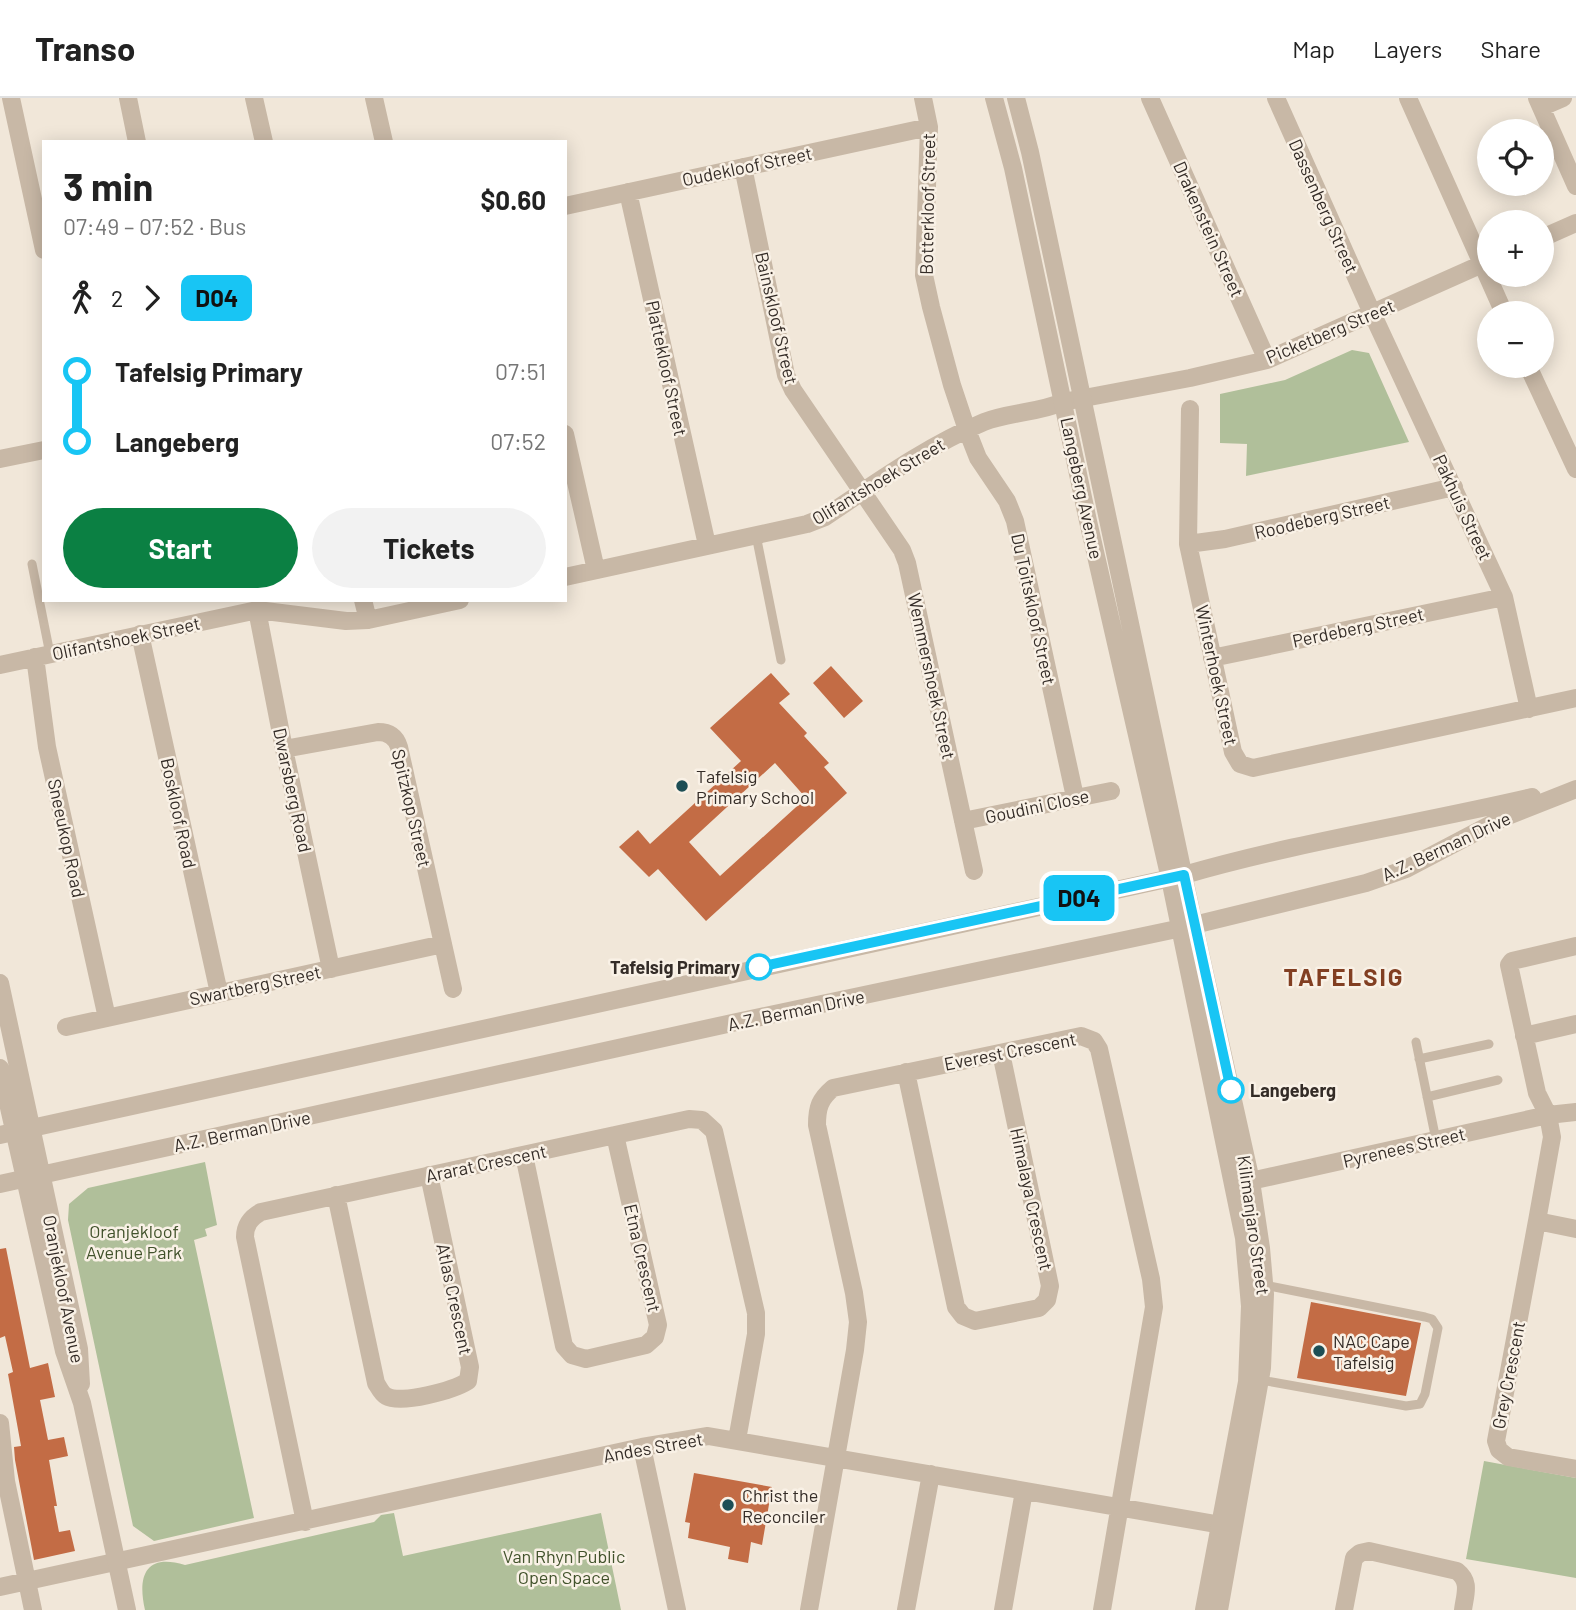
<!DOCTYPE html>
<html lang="en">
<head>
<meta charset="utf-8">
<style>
  :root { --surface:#fff; --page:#f2f2f2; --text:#222; --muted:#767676; --line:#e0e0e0; --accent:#0b8043 }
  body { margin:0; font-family:Barlow,sans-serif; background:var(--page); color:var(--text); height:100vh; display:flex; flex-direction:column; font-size:26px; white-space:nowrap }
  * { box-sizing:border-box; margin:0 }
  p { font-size:23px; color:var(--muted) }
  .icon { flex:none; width:38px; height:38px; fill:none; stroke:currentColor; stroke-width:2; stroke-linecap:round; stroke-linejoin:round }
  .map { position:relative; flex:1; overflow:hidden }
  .details { position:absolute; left:42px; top:42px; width:525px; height:462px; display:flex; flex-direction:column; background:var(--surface); border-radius:0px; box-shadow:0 4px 18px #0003 }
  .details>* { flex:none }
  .badge { padding:0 14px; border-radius:10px; font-size:24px; line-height:46px }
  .buttons { position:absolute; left:1477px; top:21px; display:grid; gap:14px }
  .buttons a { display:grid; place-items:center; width:77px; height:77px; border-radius:50%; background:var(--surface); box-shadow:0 4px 18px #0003; font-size:35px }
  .map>.badge { position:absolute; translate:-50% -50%; box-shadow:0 0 0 4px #fff }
  .legs { display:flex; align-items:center; gap:10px; height:77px; padding:0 21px; font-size:23px }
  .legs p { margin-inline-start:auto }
  .headline { display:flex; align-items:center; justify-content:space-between; height:119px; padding:0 21px }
  h1 { font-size:38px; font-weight:700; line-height:52px }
  .action { display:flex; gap:14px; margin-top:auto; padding:14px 21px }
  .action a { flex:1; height:80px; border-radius:42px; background:var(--accent); color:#fff; font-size:28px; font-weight:700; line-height:80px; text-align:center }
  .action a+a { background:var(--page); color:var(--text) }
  ul { padding:0 21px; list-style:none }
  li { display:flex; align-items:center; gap:24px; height:70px; font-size:26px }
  li i { display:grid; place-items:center; width:10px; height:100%; margin:0 9px; background:currentColor }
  li i::after { content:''; width:18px; height:18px; margin:-9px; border:5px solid; border-radius:50%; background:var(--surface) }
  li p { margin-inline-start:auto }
  li:first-child i { background:linear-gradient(#0000 50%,currentColor 0) }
  li:last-child i { background:linear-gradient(currentColor 50%,#0000 0) }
  header { display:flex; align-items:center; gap:42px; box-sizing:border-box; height:98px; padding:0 35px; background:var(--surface); border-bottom:2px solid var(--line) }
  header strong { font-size:33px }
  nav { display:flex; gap:38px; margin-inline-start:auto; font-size:24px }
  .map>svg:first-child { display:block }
</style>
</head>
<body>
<header>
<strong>Transo</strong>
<nav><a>Map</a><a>Layers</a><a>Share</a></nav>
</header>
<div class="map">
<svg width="1576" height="1512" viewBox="0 0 1576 1512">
  <rect width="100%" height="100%" fill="#f1e7d9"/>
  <!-- green -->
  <path fill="#b0bf9a" d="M1352,252l17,3 40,89 -163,34 1,-32 -27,-1v-49l65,-14z
    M205,1064l12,63 -12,4 2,7 -13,4 60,278 -100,23 -21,-15 -65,-306 1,-16 19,-16z
    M1484,1363l92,17v100l-110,-19z
    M394,1415l9,43 198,-43 20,97h-476c-8,-35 1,-57 40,-45l189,-43 7,-7z"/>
  <!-- building -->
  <path fill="#c36c45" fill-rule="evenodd" d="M831,568l32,35 -19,17 -31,-35z
    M771,575l19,21 -11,9 28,30 -3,3 25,27 -5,4 23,26 -141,128 -48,-52 -9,8 -30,-30 19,-17 12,14 91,-83 -31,-33zM775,665l31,35 -86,78 -31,-34z
    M6,1150l24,120 18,-5 7,34 -15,3 8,40 16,-3 4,19 -19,4 8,46h-3l5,26 11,-2 5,21 -41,9 -19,-100 -1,-13 7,-1 -13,-72 5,-2 -8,-36 -5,2v-89z
    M1311,1204l110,21 -15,73 -109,-18z
    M694,1375l78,14 -10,58 -11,-3 -3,21 -20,-4 2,-12 -42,-9 2,-15 -5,-1z"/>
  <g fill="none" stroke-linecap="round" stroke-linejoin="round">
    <!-- service -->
    <path stroke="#c8b8a6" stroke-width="9" d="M756,437l25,125
      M32,466l18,90
      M1416,944l20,98
      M1419,961l70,-15
      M1427,999l71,-17
      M1261,1282l145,26 14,-2 5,-10 13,-66 -6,-9 -7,-2 -161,-32"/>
    <!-- minor -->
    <path stroke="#c8b8a6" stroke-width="18" d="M11,0l33,152
      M128,0l9,44
      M254,0l10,44
      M374,0l10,44
      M923,0l6,29 -5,148 7,32 21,78 15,45 11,28 29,43 8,20 60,276
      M1150,0l117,262
      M1276,0l96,215 132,284 25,112
      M1408,0l96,215
      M1537,0l39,88
      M1542,9l21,-9
      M743,69l43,208 7,15 109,160 5,13 67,308
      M628,94l79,353
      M565,108l364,-79
      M1542,140l34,-15
      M1528,268l48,103
      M1190,311l-2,135 45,208 7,12 13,4 323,-70
      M565,336l31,136
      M0,361l44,-9
      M1188,446l37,-5 229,-52
      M565,479l242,-53 18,-7c52,-35 102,-71 159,-95 25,-10 54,-9 79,-20l127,-24 77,-18 222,-99
      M363,502l5,20
      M257,512l27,139 47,220
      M140,536l79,359
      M35,559l12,90 60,271
      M1212,560l292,-61
      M0,567l257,-55 89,11 22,-1 92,-20
      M284,651l94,-17c11,0 18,5 21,15l54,242
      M963,723l148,-30
      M1184,777c114,-33 232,-51 348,-78
      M1194,827l172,-42 40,-14 97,-51 73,-29
      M66,929l377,-83
      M1524,938l52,-12
      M906,974l50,235 7,9 12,5 64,-13 8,-8 3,-14 -49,-233
      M524,1057l40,191 8,9 14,4 60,-14 9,-8 3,-12 -43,-190
      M1237,1086l311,-69 28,-3
      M336,1097l40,188c3,5 6,11 10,13 15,9 68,-6 82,-15l2,-14 -41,-192
      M1537,1123l15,-84 -4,-22 -11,-22 -28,-128 3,-4 64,-15
      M1576,1131l-39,-8 -41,220 3,9 9,7 68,12
      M0,1325l6,58 27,129
      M642,1349l35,163
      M305,1424l-60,-285c0,-12 5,-19 16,-25l428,-93 13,1 12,11 42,182v21l-19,106
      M0,1489l642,-140 66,-11 525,91
      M809,1512l46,-260 3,-28 -4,-29 -37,-168c0,-18 3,-26 16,-37l248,-52 13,5 5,8 52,230 3,28 -52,303
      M906,1512l25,-136
      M1003,1512l21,-119
      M1344,1512l10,-52 6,-5 9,-2 88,20c14,11 8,23 6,39"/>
    <!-- tertiary -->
    <path stroke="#c8b8a6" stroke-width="18" d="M994,0l19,70 75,353 82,358 74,359 6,68 -3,76 -43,228
      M1016,0l14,54 164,773 57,256 10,67 4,46 -3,74 -43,242
      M0,885l79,366 2,35
      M0,970l64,283 18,52 45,207
      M0,1037l1180,-259
      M0,1086l732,-161 459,-97"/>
  </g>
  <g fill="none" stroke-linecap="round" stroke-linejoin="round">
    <!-- line-1 casing -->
    <g stroke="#fff" stroke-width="16">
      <path id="line-1" d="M759,869l425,-92 47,215"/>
    </g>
    <!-- line-1 -->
    <use href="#line-1" stroke="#18c5f4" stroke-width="10"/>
  </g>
  <!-- markers -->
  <g fill="#1d4e55" stroke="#f9f1e6" stroke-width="2.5">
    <circle cx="682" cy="688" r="7"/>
    <circle cx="1319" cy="1253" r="7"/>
    <circle cx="728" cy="1407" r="7"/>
  </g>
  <g fill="#fff" stroke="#18c5f4" stroke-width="3.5">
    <circle cx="759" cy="869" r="12"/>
    <circle cx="1231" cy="992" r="12"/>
  </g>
  <g text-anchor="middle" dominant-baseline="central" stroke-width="5" stroke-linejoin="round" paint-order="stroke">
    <!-- street labels -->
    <g font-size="18" fill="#342c27" stroke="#f9f1e6">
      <text transform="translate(747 68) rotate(-12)">Oudekloof Street</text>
      <text transform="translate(927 106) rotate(-89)">Botterkloof Street</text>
      <text transform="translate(1324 108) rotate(66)">Dassenberg Street</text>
      <text transform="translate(1209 131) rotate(66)">Drakenstein Street</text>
      <text transform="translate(777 220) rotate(77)">Bainskloof Street</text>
      <text transform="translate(1330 233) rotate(-23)">Picketberg Street</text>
      <text transform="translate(667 270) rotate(78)">Plattekloof Street</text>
      <text transform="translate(878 383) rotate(-31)">Olifantshoek Street</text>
      <text transform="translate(1082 390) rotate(78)">Langeberg Avenue</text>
      <text transform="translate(1463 409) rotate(65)">Pakhuis Street</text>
      <text transform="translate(1322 419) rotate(-13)">Roodeberg Street</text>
      <text transform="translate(1034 511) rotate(78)">Du Toitskloof Street</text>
      <text transform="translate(1358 529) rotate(-12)">Perdeberg Street</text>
      <text transform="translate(126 540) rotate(-12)">Olifantshoek Street</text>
      <text transform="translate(1217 577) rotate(78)">Winterhoek Street</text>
      <text transform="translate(932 578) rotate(78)">Wemmershoek Street</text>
      <text transform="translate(293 692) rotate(78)">Dwarsberg Road</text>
      <text transform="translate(1037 708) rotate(-12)">Goudini Close</text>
      <text transform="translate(412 710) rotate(77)">Spitzkop Street</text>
      <text transform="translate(179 715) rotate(78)">Boskloof Road</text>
      <text transform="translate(67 740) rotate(78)">Sneeukop Road</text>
      <text transform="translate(1446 748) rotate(-25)">A.Z. Berman Drive</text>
      <text transform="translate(255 887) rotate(-12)">Swartberg Street</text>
      <text transform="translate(796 912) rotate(-12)">A.Z. Berman Drive</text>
      <text transform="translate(1010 953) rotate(-11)">Everest Crescent</text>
      <text transform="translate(242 1033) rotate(-12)">A.Z. Berman Drive</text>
      <text transform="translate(1404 1049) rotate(-13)">Pyrenees Street</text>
      <text transform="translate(486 1065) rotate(-12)">Ararat Crescent</text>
      <text transform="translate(1032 1101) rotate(78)">Himalaya Crescent</text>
      <text transform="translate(1254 1127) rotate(82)">Kilimanjaro Street</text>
      <text transform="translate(643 1160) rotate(77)">Etna Crescent</text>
      <text transform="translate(64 1191) rotate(79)">Oranjekloof Avenue</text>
      <text transform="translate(455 1201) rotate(78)">Atlas Crescent</text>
      <text transform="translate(1508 1277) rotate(-79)">Grey Crescent</text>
      <text transform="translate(653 1349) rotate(-10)">Andes Street</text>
    </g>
    <!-- poi labels -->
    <g font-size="18" fill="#342c27" stroke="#f9f1e6" text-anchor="start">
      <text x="696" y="678">Tafelsig<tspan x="696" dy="21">Primary School</tspan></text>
      <text x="1333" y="1243">NAC Cape<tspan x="1333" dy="21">Tafelsig</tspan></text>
      <text x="742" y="1397">Christ the<tspan x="742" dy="21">Reconciler</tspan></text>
    </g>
    <!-- stop labels -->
    <g font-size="18" font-weight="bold" fill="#342c27" stroke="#f9f1e6" text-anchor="end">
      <text x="740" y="869">Tafelsig Primary</text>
      <text x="1250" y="992" text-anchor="start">Langeberg</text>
    </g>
    <!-- park labels -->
    <g font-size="18" fill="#41522b" stroke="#f9f1e6">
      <text x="134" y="1133">Oranjekloof<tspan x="134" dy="21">Avenue Park</tspan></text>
      <text x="564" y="1458">Van Rhyn Public<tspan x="564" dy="21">Open Space</tspan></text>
    </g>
    <!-- district labels -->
    <g font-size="24" font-weight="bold" letter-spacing="2" fill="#823f22" stroke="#f9f1e6">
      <text x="1344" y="878">TAFELSIG</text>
    </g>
  </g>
</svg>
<div class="buttons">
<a><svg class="icon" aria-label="locate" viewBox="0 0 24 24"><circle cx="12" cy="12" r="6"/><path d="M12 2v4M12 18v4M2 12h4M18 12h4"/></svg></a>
<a>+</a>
<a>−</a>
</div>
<b class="badge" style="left:1079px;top:800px;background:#18c5f4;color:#111">D04</b>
<section class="details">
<div class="headline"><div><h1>3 min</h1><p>07:49 – 07:52 · Bus</p></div><b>$0.60</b></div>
<div class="legs"><svg class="icon" aria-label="walk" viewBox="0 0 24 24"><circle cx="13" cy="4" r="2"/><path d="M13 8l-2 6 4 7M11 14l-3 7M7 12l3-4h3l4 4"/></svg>2<svg class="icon" aria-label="forward" viewBox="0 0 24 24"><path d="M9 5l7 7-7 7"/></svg><b class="badge" style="background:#18c5f4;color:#111">D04</b></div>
<ul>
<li><i style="color:#18c5f4"></i><b>Tafelsig Primary</b><p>07:51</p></li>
<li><i style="color:#18c5f4"></i><b>Langeberg</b><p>07:52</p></li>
</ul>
<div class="action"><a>Start</a><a>Tickets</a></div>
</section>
</div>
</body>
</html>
